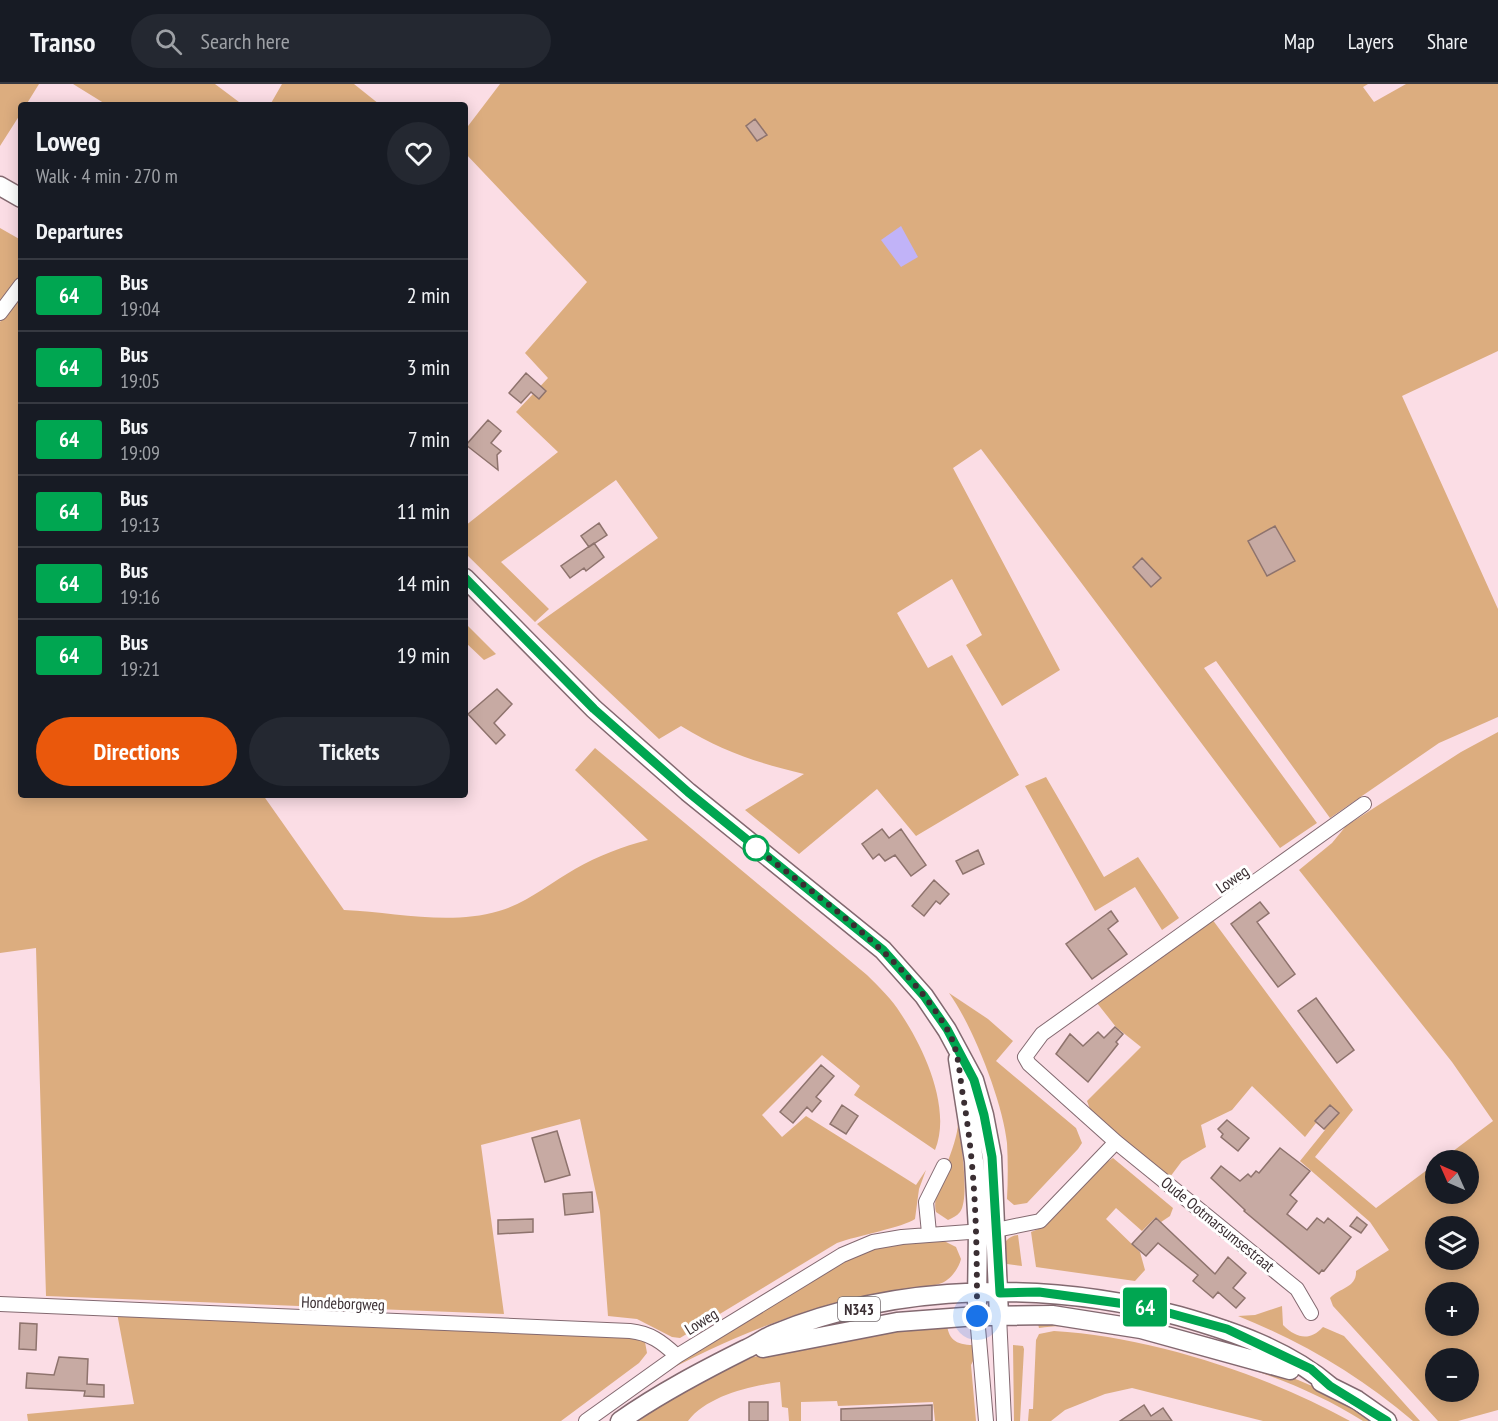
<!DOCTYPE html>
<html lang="en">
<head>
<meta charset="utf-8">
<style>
  :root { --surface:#171b24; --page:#242831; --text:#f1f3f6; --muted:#9ea1a6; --line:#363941; --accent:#ea580c }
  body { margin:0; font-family:"PT Sans Narrow",sans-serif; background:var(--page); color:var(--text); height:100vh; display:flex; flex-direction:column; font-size:22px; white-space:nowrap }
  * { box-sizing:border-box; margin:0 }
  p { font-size:20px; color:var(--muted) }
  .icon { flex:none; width:33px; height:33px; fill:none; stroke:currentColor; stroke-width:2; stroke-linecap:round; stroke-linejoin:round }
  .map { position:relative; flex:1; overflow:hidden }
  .sheet { position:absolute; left:18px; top:18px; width:450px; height:696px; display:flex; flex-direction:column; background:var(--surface); border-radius:6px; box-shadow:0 3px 15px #0003 }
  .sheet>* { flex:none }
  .badge { padding:0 12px; border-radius:4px; font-size:21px; line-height:39px }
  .needle { width:39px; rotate:315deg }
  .fabs { position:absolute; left:1425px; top:1066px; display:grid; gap:12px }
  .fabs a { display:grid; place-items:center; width:54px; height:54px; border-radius:50%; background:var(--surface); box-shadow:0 3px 15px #0003; font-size:30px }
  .you { position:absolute; width:30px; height:30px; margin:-15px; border:4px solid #fff; border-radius:50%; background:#1a73e8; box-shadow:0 0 0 9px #1a73e833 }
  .map>.badge { position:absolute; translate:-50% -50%; box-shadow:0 0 0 3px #fff }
  h2 { padding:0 18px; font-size:22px; line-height:54px }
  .round { display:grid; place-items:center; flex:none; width:63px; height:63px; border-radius:32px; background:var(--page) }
  .head { display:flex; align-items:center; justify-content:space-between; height:102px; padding:0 18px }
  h1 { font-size:28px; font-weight:700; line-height:45px }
  .action { display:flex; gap:12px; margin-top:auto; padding:12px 18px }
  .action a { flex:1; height:69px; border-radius:36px; background:var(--accent); color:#fff; font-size:24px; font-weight:700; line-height:69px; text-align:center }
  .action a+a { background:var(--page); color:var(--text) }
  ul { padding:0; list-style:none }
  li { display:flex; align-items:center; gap:18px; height:72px; padding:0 18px; border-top:2px solid var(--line) }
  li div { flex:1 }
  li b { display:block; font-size:22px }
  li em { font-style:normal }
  li .badge { min-width:66px; font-weight:700; text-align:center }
  header { display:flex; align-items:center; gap:36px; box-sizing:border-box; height:84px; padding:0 30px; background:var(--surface); border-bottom:2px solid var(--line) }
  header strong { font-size:28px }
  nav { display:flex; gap:33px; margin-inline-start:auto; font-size:21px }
  .search { width:420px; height:54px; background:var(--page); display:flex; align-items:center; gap:15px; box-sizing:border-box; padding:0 21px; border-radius:33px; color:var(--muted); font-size:22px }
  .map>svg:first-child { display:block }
</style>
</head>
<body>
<header>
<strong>Transo</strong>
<div class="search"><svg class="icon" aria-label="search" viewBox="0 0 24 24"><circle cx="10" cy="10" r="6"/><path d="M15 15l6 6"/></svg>Search here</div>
<nav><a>Map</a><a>Layers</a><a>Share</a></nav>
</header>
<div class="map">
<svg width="1498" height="1337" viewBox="0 0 1498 1337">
  <rect width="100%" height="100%" fill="#fbdde5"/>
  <!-- green -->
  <path fill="#dcad7f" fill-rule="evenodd" d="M0,0h39l-13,21h-5v8l-21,33z
    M73,0h142l28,21h-136z
    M282,0h72l25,20 -109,1z
    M500,0h868l-5,3 11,15 32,-18h92v267l-96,45 96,213v108l-59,26 -109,75 -114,-157 -12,7 113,155 -37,25 -299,-399 -28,19 107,202 -58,36 -36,-61 16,-10 -30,-56 -55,34 31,55 24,-13 67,120 -103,61 -39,-47 -78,65 -54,-44 59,-36c-47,-11 -82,-23 -123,-48l-22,13 -122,-115 121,-86 -42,-58 -115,82 48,47 -14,13 -70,-69v-27l93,-74 -42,-40 32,-34 -23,-25 62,-71 -122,-129v-23z
    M0,144l21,12v34l-21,29z
    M21,209v502h242l81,115c51,2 104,16 155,1 30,-9 51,-28 76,-42 23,-13 48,-23 73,-29l-73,-70 20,-22 272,227c12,12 25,24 34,39 23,34 51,95 34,136l-81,-55 6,-9 -38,-31 -60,60 20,22 24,-21 110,69 10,-15 -7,19 -4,30c-11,8 -59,17 -78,24l-157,95 -8,-1 -35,-18 -29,-3 -8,-104 -20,-93 -99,26 23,169 -458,-18 -10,-348 -36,5v-631z
    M465,539l31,31 -12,6 -19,-18z
    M1498,648v678l-40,11h-20l-105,-115 -3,-8c9,-10 27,-10 26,-27l33,-21 -19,-28 -70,-61 25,-31 -9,-7 -11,14 -53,-51 -20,24 -31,15 5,22 -24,14 -12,16 -79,-65 -4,-11 54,-54 -25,-20 -19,-24 115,-84 141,191 -38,47 61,51 59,-44 1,30h32v-33h-28l53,-40 -41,-59 -153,-192 33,-27 14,-17 115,-74zM1436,1143h32v33h-32zM1436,1209h32v33h-32zM1436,1275h32v33h-32z
    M1046,693l58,100 34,-20 41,61 -17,12 -27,-43 -40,24 -70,-125z
    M949,909l39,26 25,22 -17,20 80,67 6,15 -4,6 -51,54 -13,2 -7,-6c1,-19 1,-38 0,-56 -4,-40 -34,-117 -58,-150z
    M958,1039c3,18 12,75 2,89 -3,4 -8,6 -12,8l-12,-8c-6,-20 21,-61 22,-89z
    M1113,1074l60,50 -3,8 -9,6 -5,-5 -14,14 -26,-23 -10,11 34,33 5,18 -10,11 -99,-14 -5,-35 12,-5 57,-60z
    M1018,1151l4,31 -15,-2c-8,-12 -4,-28 11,-29z
    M940,1155l16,8 5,12c-2,9 -10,20 -19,24 -16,6 -54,8 -73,12 -77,16 -145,46 -214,82l172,-109 40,-18 29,-8z
    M1282,1222l1,19c14,14 27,16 40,2l21,9 76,85h-7c-53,-45 -110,-79 -175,-105l17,-1z
    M117,1229l516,22 12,7 2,11 -8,10 -78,58h-533l-1,-7 107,-10z
    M1037,1236l33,1c101,24 219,38 303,100h-10c-65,-41 -136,-61 -210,-79 -37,-9 -77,-20 -114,-14z
    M947,1237c0,18 9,24 26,24l1,14 -3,6 5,56h-41l-2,-19 -95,4 -1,-5 -36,1v19h-12l-1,-13 -6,-1 -2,-25c-30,4 -73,14 -92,39h-55l55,-34 65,-30z
    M1054,1247c98,6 210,43 296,90h-87l-131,-33 -27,6 -40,16 -14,11h-23l1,-12h4l3,-69 3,-6z
    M1013,1261l10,1 1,3 -4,72h-6z"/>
  <!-- water -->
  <path fill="#c1b3f8" d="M901,142l17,31 -17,10 -20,-27z"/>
  <!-- building -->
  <path fill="#c7aaa3" stroke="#8e736d" stroke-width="1.5" d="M755,35l12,16 -10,6 -11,-15z
    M526,289l20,18 -7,8 -8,-7 -10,11 -12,-10z
    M488,336l13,11 -10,12 10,8 -4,4 1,15 -32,-25z
    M599,439l8,12 -18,12 -8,-11z
    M1275,442l20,35 -28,15 -19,-35z
    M594,459l10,14 -18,14 -2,-3 -14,10 -9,-12z
    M1142,474l19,20 -10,9 -18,-20z
    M497,605l15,15 -18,19 11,12 -9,9 -28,-30z
    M882,745l7,9 12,-9 25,36 -15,11 -16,-21 -10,6 -6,-7 -6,5 -11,-15z
    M978,766l6,14 -21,10 -7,-13z
    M934,796l15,14 -9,10 -4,-3 -12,15 -12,-10z
    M1260,818l9,11 -12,9 38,52 -17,13 -47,-63z
    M1111,827l7,10 -10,8 19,25 -35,25 -26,-35z
    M1316,914l38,52 -17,13 -39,-52z
    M1115,943l8,7 -7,8 2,2 -30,38 -32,-28 14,-20 13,12 15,-14 6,6z
    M821,981l13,11 -18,21 5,4 -9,11 -5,-5 -14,16 -13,-11z
    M842,1021l16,11 -12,18 -16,-10z
    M1330,1021l9,8 -15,16 -9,-8z
    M1227,1036l22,18 -11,13 -17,-14 2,-3 -5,-5z
    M557,1047l13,44 -25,7 -13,-44z
    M1280,1064l30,23 -20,24 7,6 -10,13 20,16 10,-12 7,5 4,-5 23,19 -27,34 -2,-1 -3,4 -75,-63 1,-1 -34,-32 10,-12 19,15 8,-7 3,3 5,-6 3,2z
    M592,1108l1,20 -28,3 -2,-21z
    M1357,1133l10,8 -6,8 -11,-7z
    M1156,1134l59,56 13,-17 18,16 -13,15 12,10 -9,10 -18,-16 -5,6 -20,-17 5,-6 -40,-32 -12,13 -14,-12z
    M533,1135v13l-35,2v-14z
    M20,1239l17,1 -1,26 -17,-1z
    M59,1273l29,2 -1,25 17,1v12l-20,-1 1,-5 -59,-3 1,-15 27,2z
    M749,1318h19v19h-19z
    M932,1321v16h-91v-12z
    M1144,1321l7,11 12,-8 9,13h-52z"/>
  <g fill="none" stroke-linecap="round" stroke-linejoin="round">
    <!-- minor casing -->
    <g stroke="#836970" stroke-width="16">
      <path id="minor" d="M0,229l21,-28
        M929,1149l-3,-31 18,-36
        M0,1220l630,27c20,2 32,11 47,25
        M1311,1229l-14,-24 -181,-147 -87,-78 -4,-7 17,-23 322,-230
        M977,1232l9,105
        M999,1232l5,105
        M586,1337l91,-65 165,-101 31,-13 29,-5 94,-7 44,-9 76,-79"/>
    </g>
    <!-- major casing -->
    <g stroke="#836970" stroke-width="21">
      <path id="major" d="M0,102l21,12
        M465,494l129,131 94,83 195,158 41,46 23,34 27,50 10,35 8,42 7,159
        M958,975l16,102 4,69 -1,73
        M763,1264l134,-26 80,-6 75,-1 89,14 149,41
        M1321,1298l36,18 30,21
        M620,1337c40,-28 82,-50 126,-72 10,-4 18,-11 28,-15 125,-52 276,-53 405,-18 53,15 109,34 151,70"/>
    </g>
    <!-- minor -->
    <use href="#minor" stroke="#fff" stroke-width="14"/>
    <!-- major -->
    <use href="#major" stroke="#fff" stroke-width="18"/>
  </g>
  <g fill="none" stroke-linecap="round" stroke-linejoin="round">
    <!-- line casing -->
    <g stroke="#fff" stroke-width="14">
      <path id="line" d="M465,494l129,131 94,83 195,158 41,46 23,33 27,51 10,35 8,42 8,136 39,-1 108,15 80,22 84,40 19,17 57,35"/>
    </g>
    <!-- line -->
    <use href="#line" stroke="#00a651" stroke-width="9"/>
    <!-- walk -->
    <path stroke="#3a2e32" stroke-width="6" stroke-dasharray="0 10.8" d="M756,764l-6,-5c67,54 153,111 197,186 11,19 12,39 15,61 14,78 15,147 15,226"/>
  </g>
  <!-- markers -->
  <circle fill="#fff" stroke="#00a651" stroke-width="3" cx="756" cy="764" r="12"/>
  <g text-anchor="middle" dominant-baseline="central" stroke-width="6" stroke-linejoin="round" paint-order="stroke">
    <!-- shield labels -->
    <rect fill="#fff" stroke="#756d70" stroke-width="1.5" x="838" y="1213" width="42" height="24" rx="4.5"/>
    <g font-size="15" font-weight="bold" fill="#3a2e32">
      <text x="859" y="1225">N343</text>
    </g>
    <!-- street labels -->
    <g font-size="16" fill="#3a2e32" stroke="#fff">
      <text transform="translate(1232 795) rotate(-35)">Loweg</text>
      <text transform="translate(1218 1140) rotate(39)">Oude Ootmarsumsestraat</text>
      <text transform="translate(343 1219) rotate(2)">Hondeborgweg</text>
      <text transform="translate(701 1237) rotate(-32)">Loweg</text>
    </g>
  </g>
</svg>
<div class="fabs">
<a><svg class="needle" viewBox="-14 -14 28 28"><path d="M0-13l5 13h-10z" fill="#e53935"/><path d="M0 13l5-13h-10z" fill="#9ea1a6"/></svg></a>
<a><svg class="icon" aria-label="layers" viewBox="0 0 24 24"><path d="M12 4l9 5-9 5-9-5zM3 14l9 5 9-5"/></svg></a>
<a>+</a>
<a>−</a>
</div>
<div class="you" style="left:977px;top:1232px"></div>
<b class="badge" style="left:1145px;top:1223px;background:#00a651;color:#fff">64</b>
<section class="sheet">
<div class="head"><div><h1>Loweg</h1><p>Walk · 4 min · 270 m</p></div><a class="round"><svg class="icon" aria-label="heart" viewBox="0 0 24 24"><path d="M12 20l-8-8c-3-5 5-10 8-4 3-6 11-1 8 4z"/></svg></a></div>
<h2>Departures</h2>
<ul>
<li><span class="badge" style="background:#00a651;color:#fff">64</span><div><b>Bus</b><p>19:04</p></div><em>2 min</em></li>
<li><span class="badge" style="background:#00a651;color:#fff">64</span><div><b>Bus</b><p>19:05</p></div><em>3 min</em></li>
<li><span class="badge" style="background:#00a651;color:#fff">64</span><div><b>Bus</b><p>19:09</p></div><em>7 min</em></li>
<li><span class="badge" style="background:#00a651;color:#fff">64</span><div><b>Bus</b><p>19:13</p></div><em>11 min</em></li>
<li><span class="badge" style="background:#00a651;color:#fff">64</span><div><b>Bus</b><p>19:16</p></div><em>14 min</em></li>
<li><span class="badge" style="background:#00a651;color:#fff">64</span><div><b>Bus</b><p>19:21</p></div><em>19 min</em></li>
</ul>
<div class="action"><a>Directions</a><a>Tickets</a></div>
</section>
</div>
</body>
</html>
